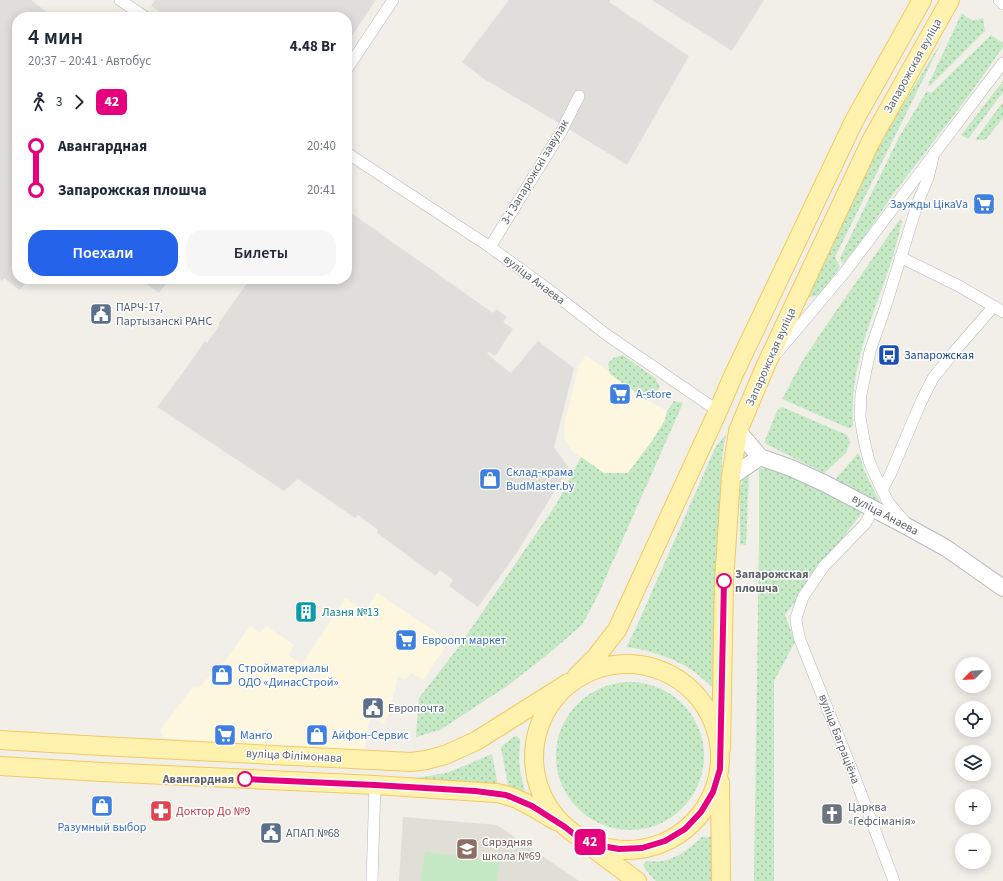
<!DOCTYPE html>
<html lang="ru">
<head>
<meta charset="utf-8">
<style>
  :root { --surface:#fff; --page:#f6f6f7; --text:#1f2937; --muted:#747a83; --accent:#2563eb }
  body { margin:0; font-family:"Source Sans 3",sans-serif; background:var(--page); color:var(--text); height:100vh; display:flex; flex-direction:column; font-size:15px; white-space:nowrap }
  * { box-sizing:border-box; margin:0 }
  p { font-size:13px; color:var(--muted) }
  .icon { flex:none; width:22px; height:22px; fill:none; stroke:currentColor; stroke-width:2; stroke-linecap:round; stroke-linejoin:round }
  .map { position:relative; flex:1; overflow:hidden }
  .sheet { position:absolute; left:12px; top:12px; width:340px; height:272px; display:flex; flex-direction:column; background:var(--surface); border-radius:16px; box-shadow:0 2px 10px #0003 }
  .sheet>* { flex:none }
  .badge { padding:0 8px; border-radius:6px; font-size:14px; line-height:26px }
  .needle { width:26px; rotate:246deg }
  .controls { position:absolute; left:955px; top:657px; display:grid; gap:8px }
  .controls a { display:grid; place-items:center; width:36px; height:36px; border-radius:50%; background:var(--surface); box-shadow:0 2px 10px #0003; font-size:20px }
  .map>.badge { position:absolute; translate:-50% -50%; box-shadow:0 0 0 2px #fff }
  .legs { display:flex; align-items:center; gap:6px; height:44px; padding:0 16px; font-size:13px }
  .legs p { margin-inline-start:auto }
  .head { display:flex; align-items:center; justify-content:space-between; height:68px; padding:0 16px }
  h1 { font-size:22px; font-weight:600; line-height:30px }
  .cta { display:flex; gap:8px; margin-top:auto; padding:8px 16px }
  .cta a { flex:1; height:46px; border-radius:16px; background:var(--accent); color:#fff; font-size:16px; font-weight:600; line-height:46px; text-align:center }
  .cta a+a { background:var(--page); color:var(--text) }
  ul { padding:0 16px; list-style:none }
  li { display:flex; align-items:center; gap:14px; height:44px; font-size:15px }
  li i { display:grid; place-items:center; width:6px; height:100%; margin:0 5px; background:currentColor }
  li i::after { content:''; width:10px; height:10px; margin:-5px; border:3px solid; border-radius:50%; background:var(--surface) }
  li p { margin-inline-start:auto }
  li:first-child i { background:linear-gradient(#0000 50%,currentColor 0) }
  li:last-child i { background:linear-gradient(currentColor 50%,#0000 0) }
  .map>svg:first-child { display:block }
</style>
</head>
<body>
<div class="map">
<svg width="1003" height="881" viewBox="0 0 1003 881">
  <defs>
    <pattern id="grass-dots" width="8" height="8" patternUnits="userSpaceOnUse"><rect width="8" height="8" fill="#c5e8c5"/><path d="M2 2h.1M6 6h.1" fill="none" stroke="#a3c0a4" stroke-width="1.8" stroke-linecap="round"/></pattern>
  </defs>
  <rect width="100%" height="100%" fill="#f1efe8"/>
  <!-- commercial -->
  <path fill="#fef7e0" d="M586,355l60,45 21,11 -2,9 -13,21 -24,32h-24l-33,-23 -7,-13 1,-15 14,-57z
    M377,593l72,48 -26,39 -12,-7 -6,7 -7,-4 -9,39 -6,9 -13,-8 -6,34 -76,-3 -117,-8 -8,-3 -3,-6 33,-43 5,1 28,-28 24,-34 10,7 6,-7 28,19 -6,10 14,9 44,-66 19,13z"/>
  <!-- industrial -->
  <path fill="#e0deda" d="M0,0h31l22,17h-36v262h11l-8,11 -16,-12 -2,3 -2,-2z
    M155,0h221l-29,43v-26h-179l-17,-11z
    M509,0h101l-1,2 80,54 -62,109 -63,-39 -80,-47 -22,-17z
    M652,0h112l-32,51z
    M347,210l146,103 3,-4 11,8 -4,5 10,7 -18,27 -6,-4 -2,2 24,19 27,-32 36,27 -20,79 15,21 -42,68 -9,15 -40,56 -29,-21 4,-6 -13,-10 -4,6 -59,-43 1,-3 -20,-15 -3,3 -57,-39 -14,12 -127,-84 14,-18 34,-48 2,2 12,-17v-3l31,-44h97z
    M140,279h30l-11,14z"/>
  <!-- education -->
  <path fill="#e1ded6" d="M403,817l94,8 82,56h-180z"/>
  <!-- grass -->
  <path fill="url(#grass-dots)" d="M962,13c8,7 11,9 21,5l2,13 -55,55 -2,-1z
    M991,35l12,8v4l-33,47 -76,99 -30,44 -21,27 -3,-6 59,-121 28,-46 4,2z
    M943,39l-108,218 5,10 -21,28 -12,3 75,-159z
    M1003,81v11l-35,47 -7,-4z
    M1003,102v16l-16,20 -3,2h-9z
    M900,219l2,2c-3,12 -6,25 -10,38 -18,56 -43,106 -39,166l-2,3h-3l-66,-29 21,-39 22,-33z
    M623,355l32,23 5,9 -9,12 -5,1 -36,-26 -2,-10 5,-6z
    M674,401l9,2 -85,192 -16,30 -35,30 -40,31 -67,44 -24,7 3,-39 39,-50 99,-145 24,-46 23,16h24l24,-32 13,-21 2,-9z
    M782,407l65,28 3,7 -4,11 -22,20 -60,-30 13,-32z
    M726,434l-4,23 -6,229h-5c-5,-5 -10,-9 -15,-13 -17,-13 -48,-24 -70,-26l9,-17 81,-184z
    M858,453l2,3 4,14 17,35 -47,-24z
    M767,468l30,10 66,33 -78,104 10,27 -21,39v200h-20l5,-340v-72z
    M749,472l-3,73 -6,-1v-54l3,-13z
    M556 756a74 74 0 1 1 148 0a74 74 0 1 1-148 0Z
    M516,736l4,3 -1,21 2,16 5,20 -17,-6 -5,-26 -3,-17 11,-9z
    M492,754l6,32 -81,-4 -1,-4 30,-5 25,-10z
    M702,837h11l2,44h-59l-7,-7 -6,-9 4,-4c5,0 11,1 16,0 15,-3 28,-14 39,-24z"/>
  <!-- pitch -->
  <path fill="#c5e8c5" d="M425,852l75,9 -3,20h-76z"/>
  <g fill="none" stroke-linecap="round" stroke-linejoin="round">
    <!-- street casing -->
    <g stroke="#b5b8bc" stroke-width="12">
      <path id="street" d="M120,0l25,17
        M999,0l4,4
        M347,69l46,-69
        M347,153l143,94 58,42 59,46 111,76
        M490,247l71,-115 18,-36
        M900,257l59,29 44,26
        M777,353l68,-81 104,-138 54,-71
        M882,490l8,-15 31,-73 12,-24 21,-26 40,-46
        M875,510l-5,5 -5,9 -41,42 -21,31 -7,21 1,9 3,13 54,135 40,106
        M905,522l-17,-20 -13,-27 -6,-14 -5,-21 -4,-23 1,-23 9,-43 15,-43 33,-106 10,-24 6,-25
        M372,881l3,-96"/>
    </g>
    <!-- secondary casing -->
    <g stroke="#b6babf" stroke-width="18">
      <path id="secondary" d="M738,431l22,26 31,11 33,15 84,44 38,21 57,40
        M731,477l29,-20"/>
    </g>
    <!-- primary casing -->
    <g stroke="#f2c960" stroke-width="20">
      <path id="primary" d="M534 757a93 93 0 1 1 186 0a93 93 0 1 1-186 0Z
        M576,677l19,-19 22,-28 101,-219 15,-35 121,-255 68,-121
        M0,740l101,6 310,16 15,-2 19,-5 31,-14 92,-58
        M721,749l3,-168 7,-104 7,-46 27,-64 106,-226 79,-141
        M0,766l102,6 273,13 121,8c22,3 41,17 60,28
        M720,782l1,99
        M590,846l47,35"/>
    </g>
    <!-- street -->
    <use href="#street" stroke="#fff" stroke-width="11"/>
    <!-- secondary -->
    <use href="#secondary" stroke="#fff" stroke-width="16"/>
    <!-- primary -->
    <use href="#primary" stroke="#fff2af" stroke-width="18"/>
  </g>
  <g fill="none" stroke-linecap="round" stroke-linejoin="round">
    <!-- line-1 casing -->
    <g stroke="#fff" stroke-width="9">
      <path id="line-1" d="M245,779l130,6 100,6 31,4 26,11 33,21 10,8 21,10 23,4 23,-1 23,-7 20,-12 16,-17 12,-20 7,-23 4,-188"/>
    </g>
    <!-- line-1 -->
    <use href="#line-1" stroke="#e6007e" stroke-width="6"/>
  </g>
  <!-- icons -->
  <defs>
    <g id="supermarket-square" transform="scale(1.15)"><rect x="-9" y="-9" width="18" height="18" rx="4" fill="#3f7fe0" stroke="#fff"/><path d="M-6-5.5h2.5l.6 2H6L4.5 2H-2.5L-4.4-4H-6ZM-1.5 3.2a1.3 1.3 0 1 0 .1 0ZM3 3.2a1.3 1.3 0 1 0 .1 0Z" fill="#fff"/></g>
    <g id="civic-square" transform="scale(1.15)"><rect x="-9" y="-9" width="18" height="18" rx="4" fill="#5c6f8a" stroke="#fff"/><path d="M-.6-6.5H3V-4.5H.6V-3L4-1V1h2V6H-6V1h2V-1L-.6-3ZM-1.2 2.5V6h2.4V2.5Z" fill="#fff"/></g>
    <g id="bus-square" transform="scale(1.15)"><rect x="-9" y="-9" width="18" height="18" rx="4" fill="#1a4fb4" stroke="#fff"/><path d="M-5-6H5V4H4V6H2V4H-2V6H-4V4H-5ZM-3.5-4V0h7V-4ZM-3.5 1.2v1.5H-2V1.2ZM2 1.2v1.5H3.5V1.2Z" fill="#fff"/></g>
    <g id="shop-square" transform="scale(1.15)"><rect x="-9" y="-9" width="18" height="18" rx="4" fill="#3f7fe0" stroke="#fff"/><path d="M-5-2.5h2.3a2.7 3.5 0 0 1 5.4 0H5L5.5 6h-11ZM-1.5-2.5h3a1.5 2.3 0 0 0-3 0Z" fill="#fff"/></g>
    <g id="building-square" transform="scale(1.15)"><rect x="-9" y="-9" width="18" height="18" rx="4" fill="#0f9aa8" stroke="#fff"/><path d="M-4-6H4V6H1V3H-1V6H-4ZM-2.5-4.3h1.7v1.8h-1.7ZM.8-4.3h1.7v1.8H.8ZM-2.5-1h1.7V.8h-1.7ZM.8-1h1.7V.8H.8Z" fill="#fff"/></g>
    <g id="pharmacy-square" transform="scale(1.15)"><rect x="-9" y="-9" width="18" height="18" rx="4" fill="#e0444e" stroke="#fff"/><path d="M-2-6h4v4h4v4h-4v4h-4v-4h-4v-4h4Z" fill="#fff"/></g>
    <g id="church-square" transform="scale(1.15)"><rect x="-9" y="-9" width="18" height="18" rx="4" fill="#6b7280" stroke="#fff"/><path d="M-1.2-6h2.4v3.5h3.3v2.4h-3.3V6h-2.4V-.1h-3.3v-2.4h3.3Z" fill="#fff"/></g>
    <g id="school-square" transform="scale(1.15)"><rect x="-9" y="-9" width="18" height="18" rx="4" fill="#8d6e63" stroke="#fff"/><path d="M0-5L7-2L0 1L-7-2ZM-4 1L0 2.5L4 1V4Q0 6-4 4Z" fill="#fff"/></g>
  </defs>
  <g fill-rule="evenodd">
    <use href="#supermarket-square" x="984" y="204"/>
    <use href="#civic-square" x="101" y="314"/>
    <use href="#bus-square" x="889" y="355"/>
    <use href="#supermarket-square" x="620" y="394"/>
    <use href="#shop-square" x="490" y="479"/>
    <use href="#building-square" x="306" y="612"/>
    <use href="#supermarket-square" x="406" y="640"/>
    <use href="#shop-square" x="222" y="675"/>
    <use href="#civic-square" x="373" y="708"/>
    <use href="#supermarket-square" x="225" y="735"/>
    <use href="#shop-square" x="317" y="735"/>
    <use href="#shop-square" x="102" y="806"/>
    <use href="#pharmacy-square" x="161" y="811"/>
    <use href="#church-square" x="832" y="814"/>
    <use href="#civic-square" x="271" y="833"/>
    <use href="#school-square" x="467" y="849"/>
  </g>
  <!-- markers -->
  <g fill="#fff" stroke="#e6007e" stroke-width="2">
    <circle cx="724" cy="581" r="7"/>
    <circle cx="245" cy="779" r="7"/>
  </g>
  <g text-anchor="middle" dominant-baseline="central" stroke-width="3" stroke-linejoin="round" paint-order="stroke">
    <!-- street labels -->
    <g font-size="12" fill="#5f6368" stroke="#fff">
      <text transform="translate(913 66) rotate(-61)">Запарожская вуліца</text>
      <text transform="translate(535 172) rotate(-59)">3-і Запарожскі завулак</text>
      <text transform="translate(534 280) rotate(37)">вуліца Анаева</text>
      <text transform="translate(771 357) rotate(-66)">Запарожская вуліца</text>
      <text transform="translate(885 515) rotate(28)">вуліца Анаева</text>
      <text transform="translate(839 739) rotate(69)">вуліца Баграціёна</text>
      <text transform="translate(294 756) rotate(3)">вуліца Філімонава</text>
    </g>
    <!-- shop labels -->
    <g font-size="12" fill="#366cbe" stroke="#fff" text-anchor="start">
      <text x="968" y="204" text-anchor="end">Заужды ЦікаVа</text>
      <text x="636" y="394">А-store</text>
      <text x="506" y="472">Склад-крама<tspan x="506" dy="14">BudMaster.by</tspan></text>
      <text x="422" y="640">Евроопт маркет</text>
      <text x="238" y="668">Стройматериалы<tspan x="238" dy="14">ОДО «ДинасСтрой»</tspan></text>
      <text x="240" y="735">Манго</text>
      <text x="332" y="735">Айфон-Сервис</text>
      <text x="102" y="827" text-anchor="middle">Разумный выбор</text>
    </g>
    <!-- service labels -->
    <g font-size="12" fill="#4e5e75" stroke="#fff" text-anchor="start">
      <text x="116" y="307">ПАРЧ-17,<tspan x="116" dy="14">Партызанскі РАНС</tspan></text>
      <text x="388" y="708">Европочта</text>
      <text x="286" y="833">АПАП №68</text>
    </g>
    <!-- transit labels -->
    <g font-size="12" fill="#164399" stroke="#fff" text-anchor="start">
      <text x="904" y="355">Запарожская</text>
    </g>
    <!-- stop labels -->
    <g font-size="12" font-weight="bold" fill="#5f6368" stroke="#fff" text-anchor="start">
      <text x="735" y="574">Запарожская<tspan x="735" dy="14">плошча</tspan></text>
      <text x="234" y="779" text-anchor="end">Авангардная</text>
    </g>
    <!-- culture labels -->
    <g font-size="12" fill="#0d838f" stroke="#fff" text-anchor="start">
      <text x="322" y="612">Лазня №13</text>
    </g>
    <!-- worship labels -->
    <g font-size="12" fill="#5b616d" stroke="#fff" text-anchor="start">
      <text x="848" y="807">Царква<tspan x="848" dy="14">«Гефсіманія»</tspan></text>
    </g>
    <!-- health labels -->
    <g font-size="12" fill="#be3a42" stroke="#fff" text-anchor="start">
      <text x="176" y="811">Доктор До №9</text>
    </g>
    <!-- education labels -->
    <g font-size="12" fill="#785e54" stroke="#fff" text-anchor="start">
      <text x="482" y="842">Сярэдняя<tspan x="482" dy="14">школа №69</tspan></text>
    </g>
  </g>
</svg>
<div class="controls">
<a><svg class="needle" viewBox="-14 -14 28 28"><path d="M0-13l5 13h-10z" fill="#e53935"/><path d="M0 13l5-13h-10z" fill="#747a83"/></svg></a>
<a><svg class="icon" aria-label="locate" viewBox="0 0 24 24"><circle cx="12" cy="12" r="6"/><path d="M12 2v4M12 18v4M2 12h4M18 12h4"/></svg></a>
<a><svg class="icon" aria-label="layers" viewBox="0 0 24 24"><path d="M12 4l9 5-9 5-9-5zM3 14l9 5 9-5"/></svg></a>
<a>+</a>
<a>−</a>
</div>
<b class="badge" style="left:590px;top:842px;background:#e6007e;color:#fff">42</b>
<section class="sheet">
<div class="head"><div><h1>4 мин</h1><p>20:37 – 20:41 · Автобус</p></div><b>4.48 Br</b></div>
<div class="legs"><svg class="icon" aria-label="walk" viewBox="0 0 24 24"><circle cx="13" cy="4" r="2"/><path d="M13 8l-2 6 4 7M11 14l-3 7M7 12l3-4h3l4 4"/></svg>3<svg class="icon" aria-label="forward" viewBox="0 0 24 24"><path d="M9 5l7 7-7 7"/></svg><b class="badge" style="background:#e6007e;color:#fff">42</b></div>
<ul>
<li><i style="color:#e6007e"></i><b>Авангардная</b><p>20:40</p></li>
<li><i style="color:#e6007e"></i><b>Запарожская плошча</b><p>20:41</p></li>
</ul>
<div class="cta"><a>Поехали</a><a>Билеты</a></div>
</section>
</div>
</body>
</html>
